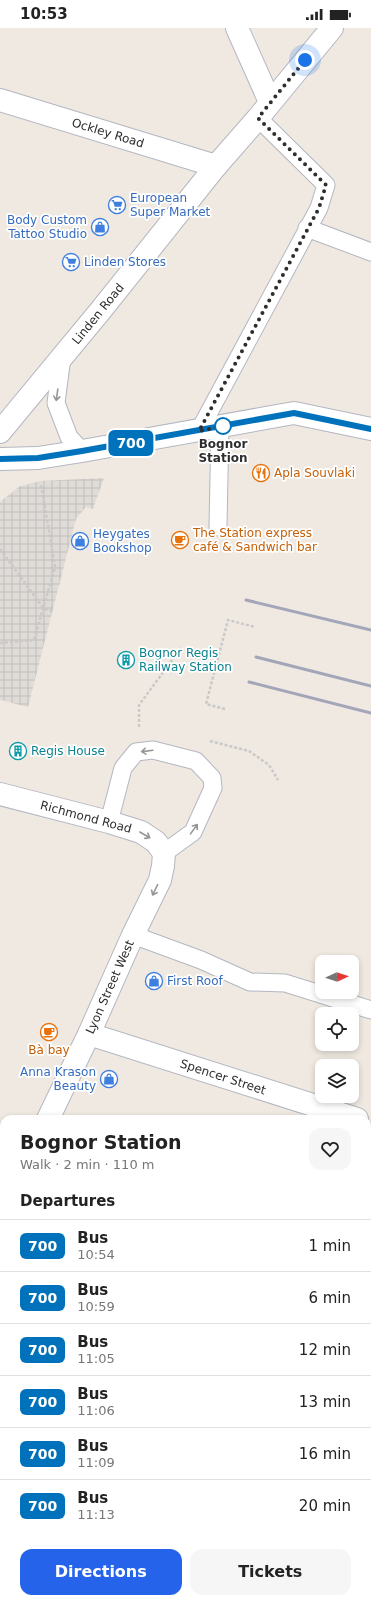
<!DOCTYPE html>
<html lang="en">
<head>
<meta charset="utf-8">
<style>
  :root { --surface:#fff; --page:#f6f6f6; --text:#222; --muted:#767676; --line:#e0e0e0; --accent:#2563eb }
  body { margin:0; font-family:"DejaVu Sans",sans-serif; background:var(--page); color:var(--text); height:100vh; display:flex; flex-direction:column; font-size:15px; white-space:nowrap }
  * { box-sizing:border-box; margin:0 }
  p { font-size:13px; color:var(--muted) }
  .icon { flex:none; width:22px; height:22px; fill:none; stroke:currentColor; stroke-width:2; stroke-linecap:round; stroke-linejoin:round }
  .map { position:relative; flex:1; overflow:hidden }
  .sheet { position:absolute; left:0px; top:1087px; width:371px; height:488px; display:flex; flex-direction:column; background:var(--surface); border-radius:12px 12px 0 0; box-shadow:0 2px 6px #0003 }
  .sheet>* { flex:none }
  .badge { padding:0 8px; border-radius:6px; font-size:14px; line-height:26px }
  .needle { width:26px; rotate:86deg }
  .tools { position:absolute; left:315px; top:927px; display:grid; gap:8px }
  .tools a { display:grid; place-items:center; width:44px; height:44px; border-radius:8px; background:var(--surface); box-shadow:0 2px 6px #0003; font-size:20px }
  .you { position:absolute; width:20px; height:20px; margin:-10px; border:3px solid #fff; border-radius:50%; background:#1a73e8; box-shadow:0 0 0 6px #1a73e833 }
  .map>.badge { position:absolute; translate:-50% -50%; box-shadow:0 0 0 2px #fff }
  h2 { padding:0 20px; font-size:15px; line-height:36px }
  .round { display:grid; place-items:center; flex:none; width:42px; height:42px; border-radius:12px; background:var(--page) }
  .overview { display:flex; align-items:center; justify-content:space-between; height:68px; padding:0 20px }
  h1 { font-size:19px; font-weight:700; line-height:30px }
  .button { display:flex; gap:8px; margin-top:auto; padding:8px 20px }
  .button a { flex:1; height:46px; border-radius:12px; background:var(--accent); color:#fff; font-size:16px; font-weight:700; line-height:46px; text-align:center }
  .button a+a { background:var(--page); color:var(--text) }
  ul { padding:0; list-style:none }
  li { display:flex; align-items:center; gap:12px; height:52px; padding:0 20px; border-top:1px solid var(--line) }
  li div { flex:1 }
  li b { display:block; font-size:15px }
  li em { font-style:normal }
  li .badge { min-width:44px; font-weight:700; text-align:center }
  .status { display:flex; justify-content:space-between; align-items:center; height:28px; padding:0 20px; background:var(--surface); direction:ltr }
  .status svg { height:11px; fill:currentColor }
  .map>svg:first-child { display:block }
</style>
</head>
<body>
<div class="status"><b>10:53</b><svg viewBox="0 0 49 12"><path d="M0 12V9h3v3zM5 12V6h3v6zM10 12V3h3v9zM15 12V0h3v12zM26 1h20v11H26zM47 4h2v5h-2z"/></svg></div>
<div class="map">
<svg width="371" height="1575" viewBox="0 0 371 1575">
  <defs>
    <pattern id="plaza-grid" width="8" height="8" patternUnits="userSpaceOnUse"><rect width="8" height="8" fill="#dfdcd8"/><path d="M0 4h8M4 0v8" fill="none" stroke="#c0bdba"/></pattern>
  </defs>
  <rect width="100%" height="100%" fill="#efe9e1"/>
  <!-- plaza -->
  <path fill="url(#plaza-grid)" d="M104,450l-11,31 -7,-2 -10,12 -48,188 -28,-7v-198l20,-16 20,-5z"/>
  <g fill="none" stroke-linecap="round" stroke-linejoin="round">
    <!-- service casing -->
    <g stroke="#b4b7c1" stroke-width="19">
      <path id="service" d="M307,200l64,24
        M62,329l-6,46 13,34 13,14
        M199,403l120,-223 7,-23 -68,-67
        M218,499l2,-101
        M109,794l14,-54 13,-16 17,-2 43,11 16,17 1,10 -20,44 -29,21
        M133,907l68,25 49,22 35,1 86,27"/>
    </g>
    <!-- minor casing -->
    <g stroke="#b4b7c1" stroke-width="24">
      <path id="minor" d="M237,0l33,74
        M0,72l216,66
        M89,1006l268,85
        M61,1575l1,-4
        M279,1575l1,-4"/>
    </g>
    <!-- tertiary casing -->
    <g stroke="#b4b7c1" stroke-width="24">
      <path id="tertiary" d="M0,404l101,-122 115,-144 42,-48 74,-90
        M0,766l109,28 32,10 15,10 8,11 -1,13 -3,14 -27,55 -44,99 -41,85
        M0,1188l4,-8
        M367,1324l4,1"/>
    </g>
    <!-- secondary casing -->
    <g stroke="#b4b7c1" stroke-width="24">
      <path id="secondary" d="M0,431l38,-1 44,-7 212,-38 77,16"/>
    </g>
    <!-- path -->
    <path stroke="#c9c9c9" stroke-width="2.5" stroke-dasharray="3 2" stroke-linecap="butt" d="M0,521l44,60 9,2
      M0,615l34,-3 21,-73 -14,-83
      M225,681l-19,-5 22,-84 27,7
      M139,699v-22l42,-57
      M210,713l39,10 20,14 9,15"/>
    <!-- service -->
    <use href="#service" stroke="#fff" stroke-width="17"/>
    <!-- minor -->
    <use href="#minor" stroke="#fff" stroke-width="22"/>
    <!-- tertiary -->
    <use href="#tertiary" stroke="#fff" stroke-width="22"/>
    <!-- secondary -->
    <use href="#secondary" stroke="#fff" stroke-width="22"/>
    <!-- rail -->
    <path stroke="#a3a6b8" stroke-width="3" d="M246,572l125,30
      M256,629l115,29
      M249,654l122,31"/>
  </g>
  <!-- one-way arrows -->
  <defs><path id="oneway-shaft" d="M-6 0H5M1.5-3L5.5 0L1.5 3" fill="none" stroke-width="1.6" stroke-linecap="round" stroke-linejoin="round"/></defs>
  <g stroke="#969696">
    <use href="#oneway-shaft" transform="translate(57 367) rotate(98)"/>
    <use href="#oneway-shaft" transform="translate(147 723) rotate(173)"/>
    <use href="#oneway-shaft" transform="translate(194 801) rotate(-54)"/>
    <use href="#oneway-shaft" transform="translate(145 807) rotate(30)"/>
    <use href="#oneway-shaft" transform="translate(155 862) rotate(116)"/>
  </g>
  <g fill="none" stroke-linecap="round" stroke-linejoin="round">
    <!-- line casing -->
    <g stroke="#fff" stroke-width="9">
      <path id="line" d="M0,431l38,-1 44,-7 212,-38 77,16"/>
    </g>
    <!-- line -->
    <use href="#line" stroke="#0072bc" stroke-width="6"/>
    <!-- walk -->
    <path stroke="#2e2e2e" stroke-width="4" stroke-dasharray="0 7.2" d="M223,398l-24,5 120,-223 7,-23 -68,-67 47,-58"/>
  </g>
  <!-- icons -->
  <defs>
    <g id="supermarket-ring" transform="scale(0.9)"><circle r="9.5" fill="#fff" stroke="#3f7fe0" stroke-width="1.5"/><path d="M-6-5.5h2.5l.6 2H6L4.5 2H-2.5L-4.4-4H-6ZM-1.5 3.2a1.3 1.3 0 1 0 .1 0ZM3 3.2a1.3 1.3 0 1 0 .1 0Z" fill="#3f7fe0"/></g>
    <g id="shop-ring" transform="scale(0.9)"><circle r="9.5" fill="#fff" stroke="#3f7fe0" stroke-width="1.5"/><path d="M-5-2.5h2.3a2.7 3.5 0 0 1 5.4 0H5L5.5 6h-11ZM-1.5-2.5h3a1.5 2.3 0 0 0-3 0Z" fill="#3f7fe0"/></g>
    <g id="restaurant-ring" transform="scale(0.9)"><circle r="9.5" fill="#fff" stroke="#e8710a" stroke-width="1.5"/><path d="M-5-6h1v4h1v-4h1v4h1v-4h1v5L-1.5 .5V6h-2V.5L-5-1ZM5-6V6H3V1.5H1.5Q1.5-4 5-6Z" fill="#e8710a"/></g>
    <g id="cafe-ring" transform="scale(0.9)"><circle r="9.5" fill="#fff" stroke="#e8710a" stroke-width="1.5"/><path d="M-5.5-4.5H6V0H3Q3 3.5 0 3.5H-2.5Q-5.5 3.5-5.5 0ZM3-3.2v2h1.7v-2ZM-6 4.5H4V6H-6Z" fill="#e8710a"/></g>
    <g id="building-ring" transform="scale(0.9)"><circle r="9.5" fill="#fff" stroke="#0f9aa8" stroke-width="1.5"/><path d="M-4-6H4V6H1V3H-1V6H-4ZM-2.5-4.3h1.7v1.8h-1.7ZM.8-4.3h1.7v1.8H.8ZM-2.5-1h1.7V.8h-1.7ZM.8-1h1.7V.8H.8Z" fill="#0f9aa8"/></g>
  </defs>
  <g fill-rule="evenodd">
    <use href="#supermarket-ring" x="117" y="177"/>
    <use href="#shop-ring" x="100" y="199"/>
    <use href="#supermarket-ring" x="71" y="234"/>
    <use href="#restaurant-ring" x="261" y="445"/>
    <use href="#cafe-ring" x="180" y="512"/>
    <use href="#shop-ring" x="80" y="513"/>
    <use href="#building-ring" x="126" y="632"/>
    <use href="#building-ring" x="18" y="723"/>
    <use href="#shop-ring" x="154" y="953"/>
    <use href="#cafe-ring" x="49" y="1004"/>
    <use href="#shop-ring" x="109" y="1051"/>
  </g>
  <!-- markers -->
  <circle fill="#fff" stroke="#0072bc" stroke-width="2" cx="223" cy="398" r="8"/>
  <g text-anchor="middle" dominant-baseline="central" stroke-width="3.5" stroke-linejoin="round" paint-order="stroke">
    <!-- street labels -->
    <g font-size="12" fill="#2e2e2e" stroke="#fff">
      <text transform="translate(108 105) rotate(17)">Ockley Road</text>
      <text transform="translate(98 286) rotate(-51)">Linden Road</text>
      <text transform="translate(86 789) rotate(15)">Richmond Road</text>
      <text transform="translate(110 959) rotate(-66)">Lyon Street West</text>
      <text transform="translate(223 1049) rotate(18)">Spencer Street</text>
    </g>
    <!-- shop labels -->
    <g font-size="12" fill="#366cbe" stroke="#fff" text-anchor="start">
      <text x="130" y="170">European<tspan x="130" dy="14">Super Market</tspan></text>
      <text x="87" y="192" text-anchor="end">Body Custom<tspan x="87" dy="14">Tattoo Studio</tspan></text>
      <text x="84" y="234">Linden Stores</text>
      <text x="93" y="506">Heygates<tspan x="93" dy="14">Bookshop</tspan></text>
      <text x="167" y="953">First Roof</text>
      <text x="96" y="1044" text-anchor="end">Anna Krason<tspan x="96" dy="14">Beauty</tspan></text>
    </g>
    <!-- stop labels -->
    <g font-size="12" font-weight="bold" fill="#2e2e2e" stroke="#fff">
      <text x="223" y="416">Bognor<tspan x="223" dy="14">Station</tspan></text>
    </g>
    <!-- food labels -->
    <g font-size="12" fill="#c56008" stroke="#fff" text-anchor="start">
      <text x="274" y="445">Apla Souvlaki</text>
      <text x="193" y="505">The Station express<tspan x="193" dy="14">café &amp; Sandwich bar</tspan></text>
      <text x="49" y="1022" text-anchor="middle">Bà bay</text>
    </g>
    <!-- culture labels -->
    <g font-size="12" fill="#0d838f" stroke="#fff" text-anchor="start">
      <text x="139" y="625">Bognor Regis<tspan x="139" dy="14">Railway Station</tspan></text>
      <text x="31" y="723">Regis House</text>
    </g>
  </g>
</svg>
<div class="tools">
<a><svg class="needle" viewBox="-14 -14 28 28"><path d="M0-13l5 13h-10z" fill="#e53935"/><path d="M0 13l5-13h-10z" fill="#767676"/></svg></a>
<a><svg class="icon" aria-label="locate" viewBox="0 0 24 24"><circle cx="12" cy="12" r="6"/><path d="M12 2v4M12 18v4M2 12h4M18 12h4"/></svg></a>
<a><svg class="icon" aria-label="layers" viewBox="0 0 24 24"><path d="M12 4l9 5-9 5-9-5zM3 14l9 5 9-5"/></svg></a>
</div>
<div class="you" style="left:305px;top:32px"></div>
<b class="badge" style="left:131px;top:415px;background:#0072bc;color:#fff">700</b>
<section class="sheet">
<div class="overview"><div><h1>Bognor Station</h1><p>Walk · 2 min · 110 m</p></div><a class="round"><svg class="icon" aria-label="heart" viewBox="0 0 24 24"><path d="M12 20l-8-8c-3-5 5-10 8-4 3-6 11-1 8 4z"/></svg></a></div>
<h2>Departures</h2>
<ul>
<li><span class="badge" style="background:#0072bc;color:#fff">700</span><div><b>Bus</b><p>10:54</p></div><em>1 min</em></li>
<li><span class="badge" style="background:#0072bc;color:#fff">700</span><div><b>Bus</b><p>10:59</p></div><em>6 min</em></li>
<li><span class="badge" style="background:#0072bc;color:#fff">700</span><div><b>Bus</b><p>11:05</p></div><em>12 min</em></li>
<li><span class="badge" style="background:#0072bc;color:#fff">700</span><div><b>Bus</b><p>11:06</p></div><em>13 min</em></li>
<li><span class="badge" style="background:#0072bc;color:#fff">700</span><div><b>Bus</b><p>11:09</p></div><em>16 min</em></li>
<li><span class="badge" style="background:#0072bc;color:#fff">700</span><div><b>Bus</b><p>11:13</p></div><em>20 min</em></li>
</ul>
<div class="button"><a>Directions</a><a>Tickets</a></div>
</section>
</div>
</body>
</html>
